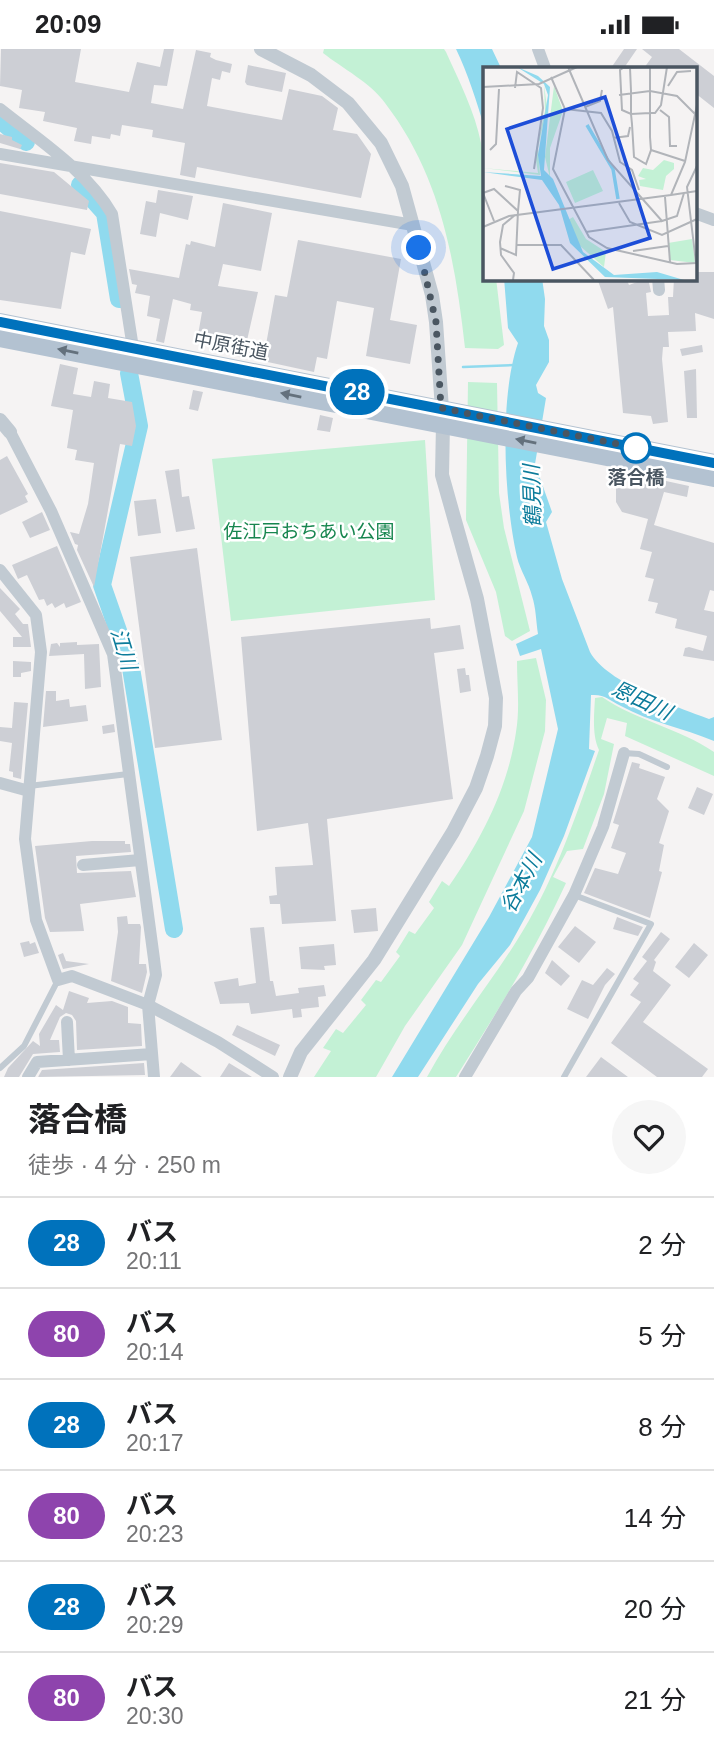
<!DOCTYPE html>
<html lang="ja">
<head>
<meta charset="utf-8">
<style>
  :root { --surface:#fff; --page:#f6f6f6; --text:#202124; --muted:#757577; --line:#e0e0e0 }
  body { margin:0; font-family:Arial,"Noto Sans JP",sans-serif; background:var(--page); color:var(--text); height:100vh; display:flex; flex-direction:column; font-size:26px; white-space:nowrap }
  * { box-sizing:border-box; margin:0 }
  p { font-size:23px; color:var(--muted) }
  .icon { flex:none; width:38px; height:38px; fill:none; stroke:currentColor; stroke-width:2; stroke-linecap:round; stroke-linejoin:round }
  .map { position:relative; height:1028px; overflow:hidden }
  .side { display:flex; flex-direction:column; background:var(--surface); flex:1 }
  .side>* { flex:none }
  .badge { padding:0 14px; border-radius:23px; font-size:24px; line-height:46px }
  .you { position:absolute; width:35px; height:35px; margin:-18px; border:5px solid #fff; border-radius:50%; background:#1a73e8; box-shadow:0 0 0 10px #1a73e833 }
  .map>.badge { position:absolute; translate:-50% -50%; box-shadow:0 0 0 4px #fff }
  .round { display:grid; place-items:center; flex:none; width:74px; height:74px; border-radius:37px; background:var(--page) }
  .overview { display:flex; align-items:center; justify-content:space-between; height:119px; padding:0 28px }
  h1 { font-size:33px; font-weight:700; line-height:52px }
  ul { padding:0; list-style:none }
  li { display:flex; align-items:center; gap:21px; height:91px; padding:0 28px; border-top:2px solid var(--line) }
  li div { flex:1 }
  li b { display:block; font-size:26px }
  li em { font-style:normal }
  li .badge { min-width:77px; font-weight:700; text-align:center }
  .status { display:flex; justify-content:space-between; align-items:center; height:49px; padding:0 35px; background:var(--surface); direction:ltr }
  .status svg { height:19px; fill:currentColor }
  .map>svg:first-child { display:block }
</style>
</head>
<body>
<div class="status"><b>20:09</b><svg viewBox="0 0 49 12"><path d="M0 12V9h3v3zM5 12V6h3v6zM10 12V3h3v9zM15 12V0h3v12zM26 1h20v11H26zM47 4h2v5h-2z"/></svg></div>
<div class="map">
<svg width="714" height="1028" viewBox="0 0 714 1028">
  <rect width="100%" height="100%" fill="#f5f3f3"/>
  <!-- green -->
  <path fill="#c3f1d5" d="M324,0h120l2,3c13,29 29,60 35,91 10,43 4,92 4,135h11l8,67 -6,4 -33,-1c-10,-88 -24,-172 -80,-245 -14,-20 -43,-35 -62,-50z
    M468,333l29,1 2,110 5,35 26,103 -18,10 -7,-5 -9,-44 -30,-72z
    M425,391l10,160 -204,21 -19,-162z
    M536,609l10,42 -1,31 -21,80 -62,134 -57,81 -29,51h-62l17,-26 -8,-3 13,-19 7,4 23,-28 -5,-5 15,-20 5,2 19,-26 -4,-4 13,-21 6,3 19,-26 -5,-6 13,-21 7,5c32,-46 59,-98 67,-154 4,-23 1,-48 1,-71z
    M602,648c35,24 77,31 112,55v24l-89,-40 2,-13 -20,-5 -6,21 13,5 -10,50 -21,55 -16,2 -14,26 13,6c-31,68 -70,131 -110,194h-29c26,-48 60,-89 89,-135 38,-59 60,-126 83,-192 -7,-15 -5,-34 -4,-52z"/>
  <!-- water -->
  <path fill="#90daee" d="M456,0h36l9,19h-16v62c-8,-28 -17,-56 -29,-81z
    M504,229h38l3,21 -1,27 5,14v22l-13,23 2,8 8,5 -11,66 17,48 -6,10 16,57 28,73c17,31 87,55 119,67l5,-2v24c-31,-13 -64,-19 -93,-35 -12,-6 -16,-12 -30,-11l-2,54 6,2 -31,85 -24,54 -30,55 -32,39 -60,93h-26l97,-160 43,-80 26,-108 -17,-80 -21,7 -4,-12 22,-10c-2,-13 -2,-26 -6,-38 -3,-13 -12,-26 -15,-39 -13,-57 -18,-159 1,-214l-10,-15z"/>
  <g fill="none" stroke-linecap="round" stroke-linejoin="round">
    <!-- stream -->
    <path stroke="#90daee" stroke-width="2.5" d="M463,318l52,-2"/>
    <!-- river -->
    <path stroke="#90daee" stroke-width="18" d="M0,71l26,22
      M80,136l25,28 14,86
      M129,324l10,53 -37,159 29,83 43,261"/>
  </g>
  <!-- building -->
  <path fill="#cdcfd5" d="M1,0h80l-6,33 54,10 8,-30 23,5 4,-18h10l-7,37 -13,-1 -3,18 32,6 13,-59 15,3 -1,4 6,3 16,4 -2,9 -8,-2 -2,9 -8,-2 -5,28 75,14 7,-31 33,7 16,12 -5,22 24,4 14,20 -10,44 -164,-31 -2,11 -15,-3 5,-32 -33,-6 1,-7 -31,-5 -2,11 -9,-2 -1,5 -18,-3 -1,8 -17,-3 3,-13 -34,-7 2,-9 -26,-4 3,-18 -22,-4z
    M624,0h13l-13,19h-13z
    M642,0h37l35,27v32l-19,-15v-25h-51l8,-11z
    M248,16l38,8 -4,19 -35,-7 -2,-3z
    M0,85l12,3v3l10,5 -2,4 -20,-6z
    M0,114l54,9 35,29 -2,9 -87,-16z
    M158,141l35,6 -5,24 -28,-7 -4,24 -16,-3 6,-33 10,2z
    M223,154l49,10 -11,58 -38,-7 -5,22 40,6 -15,66 -15,-4 3,-13 -33,-6 4,-23 -12,-2 1,-6 -18,-5 -9,44 -8,-2 4,-22 -13,-3 3,-20 -15,-3 2,-8 -5,-1 -3,-15 50,9 7,-34 4,1 1,-4 24,6z
    M0,162l91,18 -6,26 -14,-3 -10,57 -61,-9z
    M298,191l103,19 -11,61 27,5 -7,39 -44,-8 8,-48 -37,-7 -10,58 -10,-2 -3,15 -51,-11 12,-66 12,2z
    M695,223h19v47l-19,-6 1,18 -28,1 1,15h-6l-1,12 6,63 -15,2 -2,-8 -28,-3 -10,-106 -5,2 -11,-31h29l3,7 19,-7 3,14 -5,1 2,23 21,-1 -1,-18h5l1,-19h21z
    M702,296l1,7 -21,4 -2,-7z
    M60,315l18,4 -5,26 18,3 3,-16 16,3 -2,14 24,4 4,24 -4,20 -12,-2 -26,143 -17,-37 1,-5 -3,-1 -5,-12 9,2 9,-30 6,-41 -19,-3 2,-10 -10,-2 6,-38 -22,-4z
    M696,320l1,49h-10l-3,-47z
    M193,341l10,2 -5,19 -9,-2z
    M320,366l13,3 -3,14 -13,-2z
    M7,407l21,38 -3,2 3,6 -28,13v-55z
    M179,420l3,28 7,-1 6,33 -19,3 -11,-61z
    M643,427l46,10 -2,11 -23,-5 -10,33 60,18v48l-4,-1 -6,20 10,2v49l-31,-5 2,-8 4,-1 14,4 4,-15 -32,-8 2,-9 -22,-6 3,-10 -10,-2 6,-22 -9,-2 7,-25 -12,-3 8,-30 -26,-7 -6,-10v-14l24,1z
    M156,450l5,34 -23,3 -4,-35z
    M42,463l8,18 -20,8 -8,-16z
    M57,497l24,56 -15,6 -2,-5 -9,5 -3,-5 -5,3 -3,-7 -5,1 -12,-25 -9,4 -6,-14z
    M197,499l25,192 -67,8 -25,-191z
    M0,539l20,21 -5,5 8,10h5l3,23h-18v-10h9l-22,-26z
    M430,569l1,11 29,-4 4,24 -30,4 19,146 -126,20 9,102 -54,3 -2,-20h-10l-1,-8 8,-1 -2,-28 38,-2 -5,-42 -51,8 -16,-194z
    M77,593v3l22,-1 2,43 -16,2 -1,-35 -35,2 2,-12 6,-1 3,4v-4z
    M13,612l18,1v9l-10,2v4h-8z
    M465,619l1,7h3l2,16 -11,2 -3,-24z
    M46,642h10v10l13,-2 1,8 16,-2 2,16 -45,6z
    M14,653l14,1 -7,76 -8,-2v-5l-4,-1 3,-28 -12,-2v-14l12,1z
    M114,675l1,8 -12,2 -1,-8z
    M632,713l8,2 -1,4 26,9 -8,22 12,12 -10,32 5,2 -5,26 3,1 -12,46 -66,-25 11,-25 23,6 8,-21 -15,-5 8,-23 -6,-2z
    M697,738l16,7 -9,21 -16,-7z
    M92,792h33v3h5l1,8 -55,4 1,17 54,-2 5,26 -56,7 4,27 -34,1 -5,-14 -10,-72z
    M376,859l2,23 -24,2 -3,-23z
    M127,867l1,8h12l1,3 -2,37h7l1,8 -5,21 -31,-12 7,-49 -1,-15z
    M617,868l26,10 -5,9 -25,-7z
    M575,877l21,16 -17,21 -21,-16z
    M264,878l6,54h3l3,15 23,-3 -1,-5 26,-3 2,11 -8,1 1,10 -18,2 1,8 -9,1 -1,-9 -41,5 -2,-11 -29,1 -6,-22 24,-4 1,8 17,-3 -6,-55z
    M661,883l9,7 -16,21 2,2 -3,9 18,14 -28,37 65,47 -6,8h-45l-46,-34 30,-41 -11,-7 9,-12 -6,-4 14,-18 -5,-4z
    M29,892l1,3 5,-2 4,11 -15,4 -4,-14z
    M694,894l14,12 -19,23 -14,-11z
    M334,895l2,21 -12,1 1,4 -24,-1 -2,-22z
    M63,904l3,8 23,3 -26,5 -5,-14z
    M552,911l18,16 -9,10 -16,-13z
    M607,919l8,6 -10,11 -17,34 -21,-10 15,-29 11,5z
    M69,942l20,7 -2,5 25,-2 16,6v16l13,1 1,22 -65,4 -1,-29 -4,-6 -6,-2 -6,4 -10,23h9l1,12 -27,2 -14,23h-15l4,-9 25,-27 7,5 -1,-12 17,-29 7,5z
    M237,976l43,20 -5,11 -43,-21z
    M601,1008l27,20h-42z
    M181,1013l21,15h-32z
    M144,1014l1,12 -107,2 4,-7z
    M229,1014l23,14h-32z"/>
  <g fill="none" stroke-linecap="round" stroke-linejoin="round">
    <!-- service -->
    <path stroke="#c1cad2" stroke-width="6" d="M624,704l15,1 28,13
      M29,737l99,-12
      M0,1019l24,-22 34,-66
      M564,1028l87,-153 -77,-29"/>
    <!-- minor -->
    <path stroke="#c1cad2" stroke-width="12" d="M538,0l7,19
      M0,60c40,32 86,61 112,105l21,134
      M0,105l413,71
      M695,164l19,7
      M658,229l1,12
      M10,383l41,79 62,143 41,305 2,16 -8,30 6,72
      M0,521l36,45 5,37 -16,187 11,81 22,60 14,-4 76,29 70,37 55,35
      M0,734l29,8
      M83,816l57,-5
      M67,973l2,38
      M28,1028l9,-15 115,-8
      M465,1028l51,-86 12,-13 46,-83 29,-68 21,-74"/>
    <!-- tertiary -->
    <path stroke="#c1cad2" stroke-width="14" d="M261,0l50,26 37,28 33,40 21,43 30,109 4,27 7,102 -1,51 35,124 19,99 -1,28 -8,30 -11,32 -23,44 -79,128 -73,92 -11,25
      M0,371l10,12"/>
    <!-- primary -->
    <path stroke="#b3c2d1" stroke-width="18" d="M0,273l714,141
      M0,289l714,140"/>
  </g>
  <!-- one-way arrows -->
  <defs><path id="oneway-solid" d="M-6-.8H1V-3.2L6.5 0L1 3.2V.8H-6Z" transform="scale(1.75)"/></defs>
  <g fill="#64717d">
    <use href="#oneway-solid" transform="translate(68 302) rotate(-169)"/>
    <use href="#oneway-solid" transform="translate(291 346) rotate(-169)"/>
    <use href="#oneway-solid" transform="translate(526 392) rotate(-169)"/>
  </g>
  <g fill="none" stroke-linecap="round" stroke-linejoin="round">
    <!-- line casing -->
    <g stroke="#fff" stroke-width="16">
      <path id="line" d="M0,273l714,141"/>
    </g>
    <!-- line -->
    <use href="#line" stroke="#0072bc" stroke-width="10"/>
    <!-- walk -->
    <path stroke="#4a5661" stroke-width="7" stroke-dasharray="0 12.6" d="M419,199l17,74 5,86 201,41 -6,-1"/>
  </g>
  <!-- markers -->
  <circle fill="#fff" stroke="#0072bc" stroke-width="3.5" cx="636" cy="399" r="14"/>
  <g text-anchor="middle" dominant-baseline="central" stroke-width="5" stroke-linejoin="round" paint-order="stroke">
    <!-- street labels -->
    <g font-size="19" fill="#4a5661" stroke="#fff">
      <text transform="translate(231 297) rotate(11)">中原街道</text>
    </g>
    <!-- stop labels -->
    <g font-size="19" font-weight="bold" fill="#4a5661" stroke="#fff">
      <text x="636" y="428">落合橋</text>
    </g>
    <!-- park labels -->
    <g font-size="19" fill="#17864f" stroke="#fff">
      <text x="309" y="482">佐江戸おちあい公園</text>
    </g>
    <!-- water labels -->
    <g font-size="21" font-style="italic" fill="#0c7c9b" stroke="#fff">
      <text transform="translate(532 447) rotate(-92)">鶴見川</text>
      <text transform="translate(124 600) rotate(73)">江川</text>
      <text transform="translate(642 651) rotate(25)">恩田川</text>
      <text transform="translate(521 834) rotate(-62)">谷本川</text>
    </g>
  </g>
  <!-- overview -->
  <g transform="translate(483 18)">
    <rect width="214" height="214" fill="#f5f3f3"/>
    <path d="M61,18l3,22 -9,41 2,27 -57,-7 55,5 -3,-19 10,-43zM71,19l9,25 -13,37v30l-5,-21zM181,93l10,3v6l-8,7 -3,14 -23,-4 -1,-6 7,-1 -8,-3 5,-8 10,2zM110,103l10,21 -28,12 -9,-21zM90,150l13,22 20,13 -2,15 -24,-21 -12,-26zM209,172l3,24 -25,-3 -2,-17z" fill="#c3f1d5"/>
    <path d="M34,0l21,9 12,11 -6,83 9,9 30,73 31,23 43,-3 27,8 -79,-3 -35,-34 -11,-38 -17,-25 -59,-8 58,4 -3,-21 10,-60 -4,-11z" fill="#90daee"/>
    <path fill="none" stroke="#90daee" stroke-width="3.5" d="M104,58l26,44 5,30"/>
    <path fill="none" stroke="#b1b4b9" stroke-width="2" d="M85,0l40,93 54,61 15,-5 7,-23M147,1l1,23v23l1,10 2,33 12,7 5,-14 -1,-13v-70l-27,1 -3,2 2,40 9,4 19,-1h5l6,-8 6,-38M68,10l14,32 -12,60 36,68 18,11 70,16 20,-1M185,19l9,-14 14,-1M0,20l56,-3 38,-17M32,21l2,-16 24,16 2,20 -9,61M136,28l31,-4 27,5 20,20M102,40l15,-6 2,-11M82,42l36,4 11,18 8,31 12,8 7,20M177,43l9,7 1,29h7M130,71l15,-2 2,-9M7,83l6,-6 3,-55M168,83l34,11M22,119l15,4 -2,21M0,126l11,-4 24,22 -2,44 -16,-7M0,126l11,28M188,128l26,-4M188,128l14,-33 12,-57M182,130l5,65M136,136l11,19 32,13 35,-16M0,160l26,-11 162,-21M103,165l76,-11M34,178h44l33,35M150,184l35,-5M213,196l-9,-76 10,-21M30,213l1,-7 -13,-18 -1,-13 3,-17 12,-10"/>
    <path fill="#1d4ed8" fill-opacity="0.15" stroke="#1d4ed8" stroke-width="3.5" d="M122,30l45,141 -97,31 -46,-140z"/>
    <rect width="214" height="214" fill="none" stroke="#4a5661" stroke-width="3.5"/>
  </g>
</svg>
<div class="you" style="left:419px;top:199px"></div>
<b class="badge" style="left:357px;top:343px;background:#0072bc;color:#fff">28</b>
</div>
<section class="side">
<div class="overview"><div><h1>落合橋</h1><p>徒歩 · 4 分 · 250 m</p></div><a class="round"><svg class="icon" aria-label="heart" viewBox="0 0 24 24"><path d="M12 20l-8-8c-3-5 5-10 8-4 3-6 11-1 8 4z"/></svg></a></div>
<ul>
<li><span class="badge" style="background:#0072bc;color:#fff">28</span><div><b>バス</b><p>20:11</p></div><em>2 分</em></li>
<li><span class="badge" style="background:#8e44ad;color:#fff">80</span><div><b>バス</b><p>20:14</p></div><em>5 分</em></li>
<li><span class="badge" style="background:#0072bc;color:#fff">28</span><div><b>バス</b><p>20:17</p></div><em>8 分</em></li>
<li><span class="badge" style="background:#8e44ad;color:#fff">80</span><div><b>バス</b><p>20:23</p></div><em>14 分</em></li>
<li><span class="badge" style="background:#0072bc;color:#fff">28</span><div><b>バス</b><p>20:29</p></div><em>20 分</em></li>
<li><span class="badge" style="background:#8e44ad;color:#fff">80</span><div><b>バス</b><p>20:30</p></div><em>21 分</em></li>
</ul>
</section>
</body>
</html>
